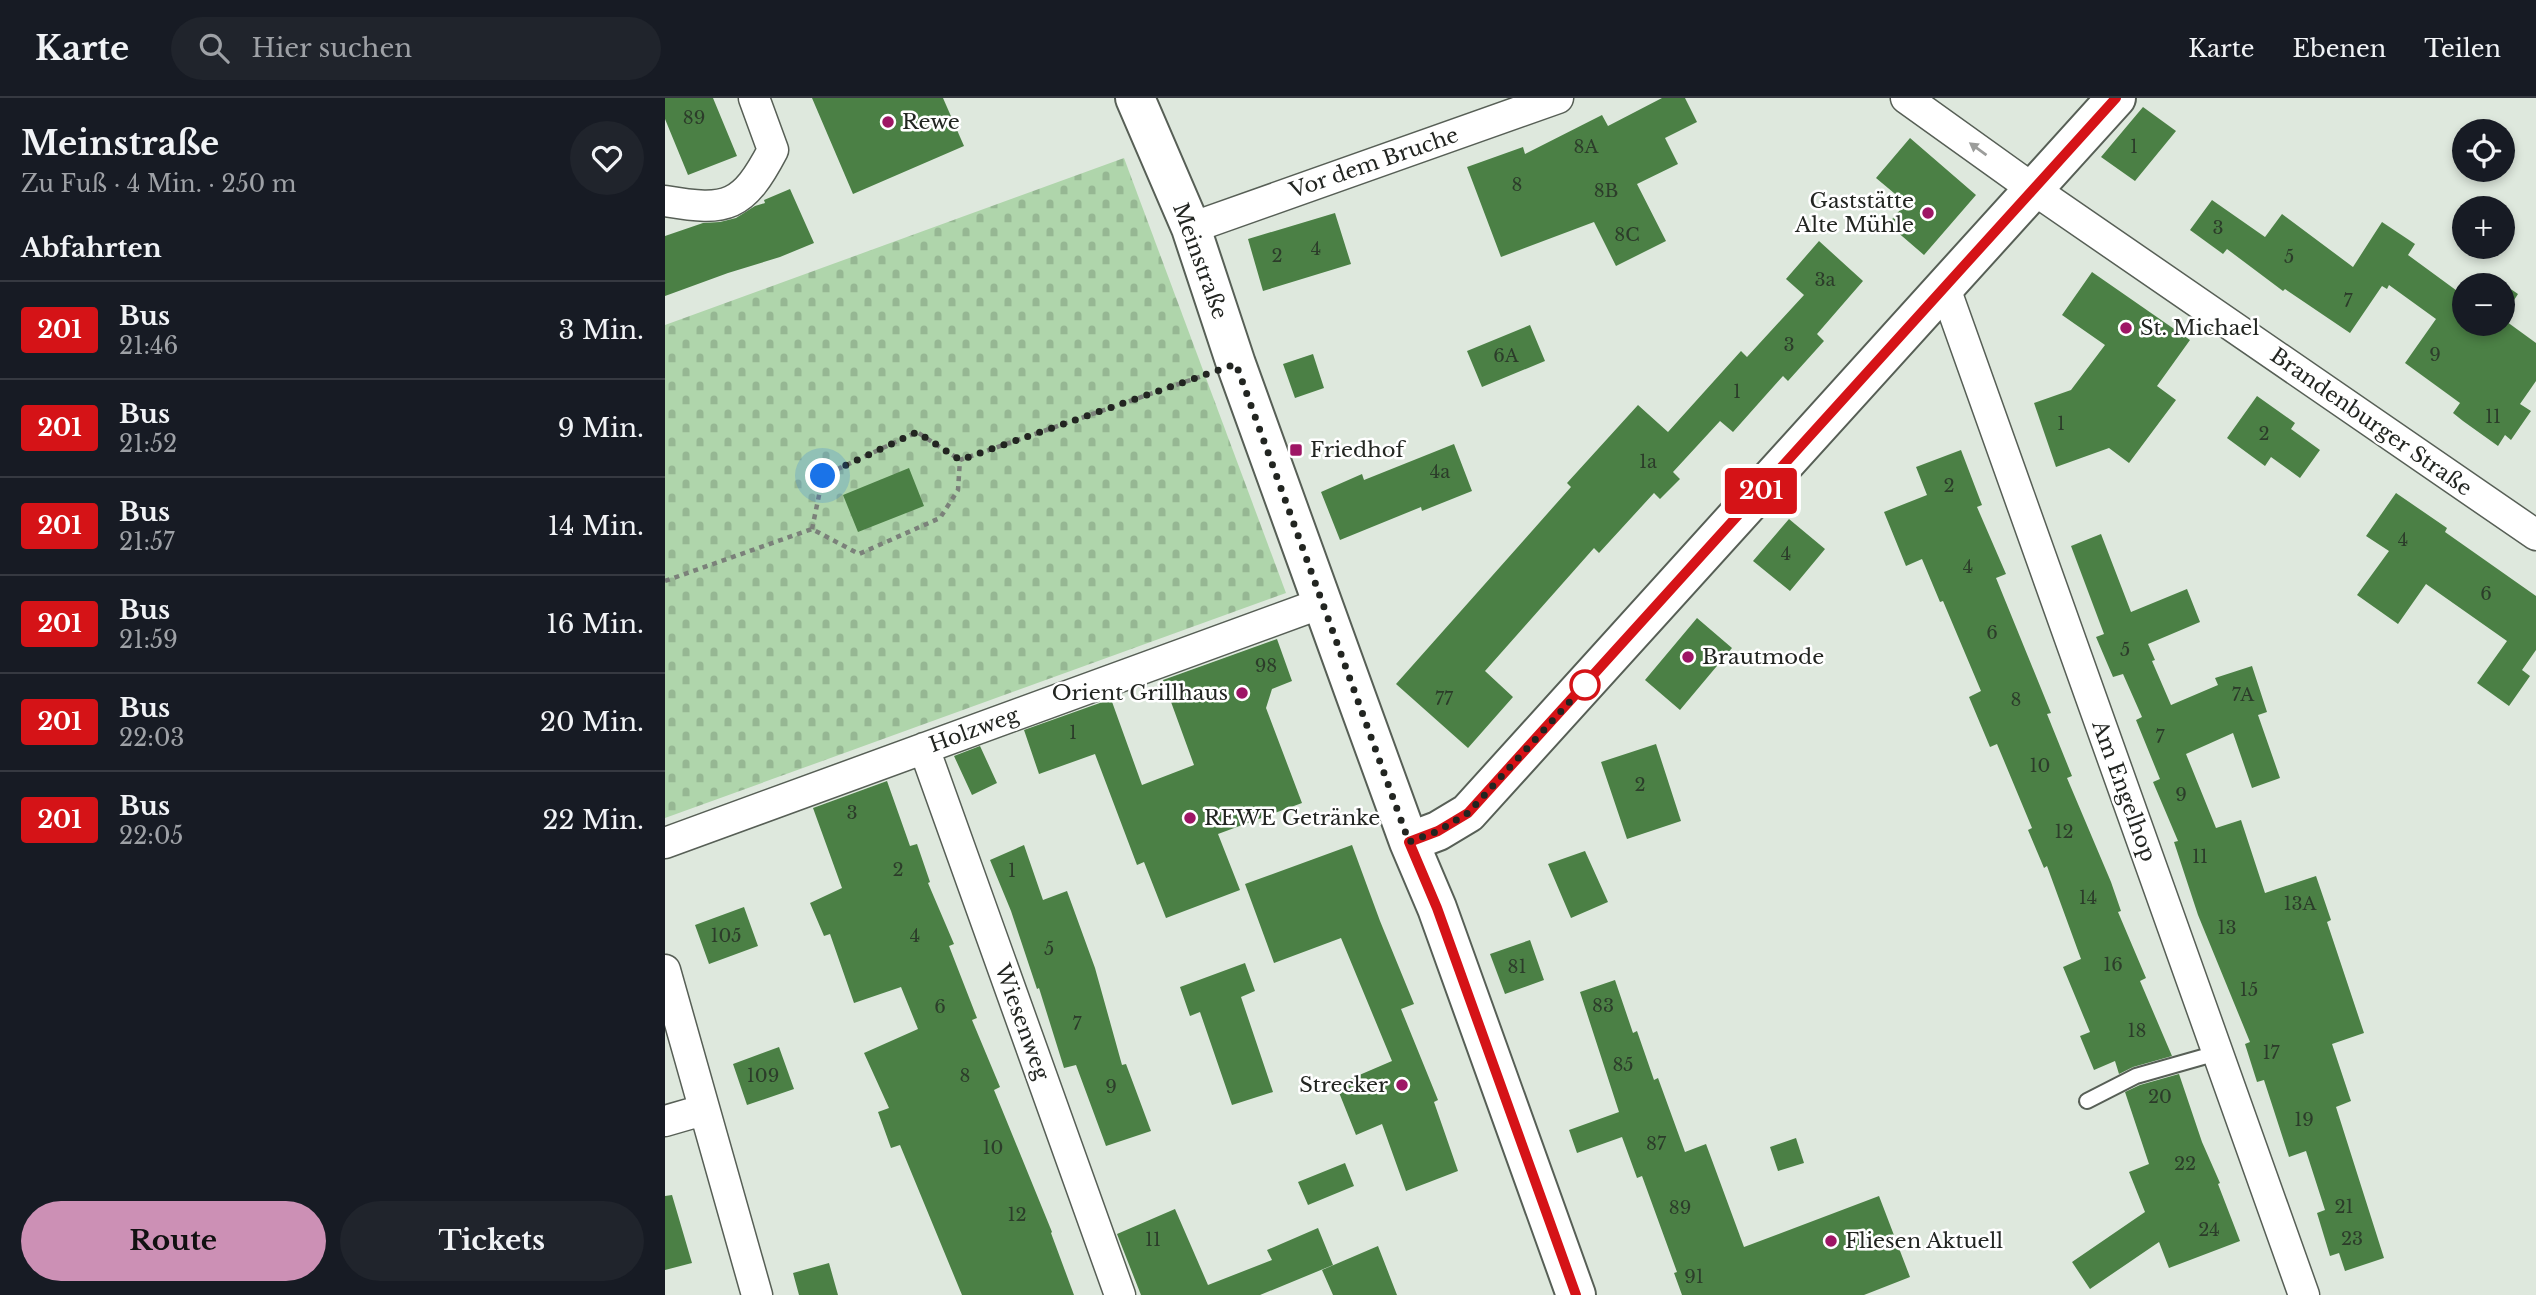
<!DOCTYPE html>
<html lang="de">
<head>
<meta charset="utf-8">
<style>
  :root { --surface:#171b24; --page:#20242c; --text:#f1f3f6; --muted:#9ea1a6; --line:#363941; --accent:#cc90b5 }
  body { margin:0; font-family:"Libre Baskerville",serif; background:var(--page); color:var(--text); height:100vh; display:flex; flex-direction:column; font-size:26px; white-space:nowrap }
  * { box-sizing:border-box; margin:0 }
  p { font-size:23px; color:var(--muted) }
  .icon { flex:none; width:38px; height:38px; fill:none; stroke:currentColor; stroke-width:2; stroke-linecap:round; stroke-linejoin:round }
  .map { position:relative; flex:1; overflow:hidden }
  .side { display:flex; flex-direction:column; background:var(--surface); width:665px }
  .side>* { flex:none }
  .badge { padding:0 14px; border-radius:5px; font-size:24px; line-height:46px }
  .fabs { position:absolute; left:1787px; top:21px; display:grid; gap:14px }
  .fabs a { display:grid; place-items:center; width:63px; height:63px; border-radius:50%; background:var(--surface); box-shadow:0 4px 10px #0003; font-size:35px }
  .you { position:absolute; width:35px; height:35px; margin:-18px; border:5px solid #fff; border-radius:50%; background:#1a73e8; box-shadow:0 0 0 10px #1a73e833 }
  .map>.badge { position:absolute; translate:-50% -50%; box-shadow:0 0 0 4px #fff }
  h2 { padding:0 21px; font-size:26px; line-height:63px }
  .round { display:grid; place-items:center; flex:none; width:74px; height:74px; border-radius:37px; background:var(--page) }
  .summary { display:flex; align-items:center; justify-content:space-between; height:119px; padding:0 21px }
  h1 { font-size:33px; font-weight:700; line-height:52px }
  .button { display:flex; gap:14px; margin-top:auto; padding:14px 21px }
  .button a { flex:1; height:80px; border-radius:42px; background:var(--accent); color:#111; font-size:28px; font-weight:700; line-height:80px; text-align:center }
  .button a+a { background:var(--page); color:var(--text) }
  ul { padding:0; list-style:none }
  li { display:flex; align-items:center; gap:21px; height:98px; padding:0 21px; border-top:2px solid var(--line) }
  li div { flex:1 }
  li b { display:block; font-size:26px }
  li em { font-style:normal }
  li .badge { min-width:77px; font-weight:700; text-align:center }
  header { display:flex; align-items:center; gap:42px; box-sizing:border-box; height:98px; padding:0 35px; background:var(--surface); border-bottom:2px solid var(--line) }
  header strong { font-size:33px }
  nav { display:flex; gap:38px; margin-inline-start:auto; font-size:24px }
  .search { width:490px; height:63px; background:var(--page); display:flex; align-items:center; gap:18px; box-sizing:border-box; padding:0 24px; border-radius:38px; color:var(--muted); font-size:26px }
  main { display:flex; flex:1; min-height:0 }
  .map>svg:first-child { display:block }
</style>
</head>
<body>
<header>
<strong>Karte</strong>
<div class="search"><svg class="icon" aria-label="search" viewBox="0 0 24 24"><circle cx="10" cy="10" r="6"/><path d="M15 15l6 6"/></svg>Hier suchen</div>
<nav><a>Karte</a><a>Ebenen</a><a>Teilen</a></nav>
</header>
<main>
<section class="side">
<div class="summary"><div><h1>Meinstraße</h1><p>Zu Fuß · 4 Min. · 250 m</p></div><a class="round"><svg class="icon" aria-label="heart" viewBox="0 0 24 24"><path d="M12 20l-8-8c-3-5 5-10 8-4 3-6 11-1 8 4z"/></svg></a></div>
<h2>Abfahrten</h2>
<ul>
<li><span class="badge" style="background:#d51317;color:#fff">201</span><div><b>Bus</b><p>21:46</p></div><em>3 Min.</em></li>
<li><span class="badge" style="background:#d51317;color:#fff">201</span><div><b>Bus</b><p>21:52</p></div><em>9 Min.</em></li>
<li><span class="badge" style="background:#d51317;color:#fff">201</span><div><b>Bus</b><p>21:57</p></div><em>14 Min.</em></li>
<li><span class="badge" style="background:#d51317;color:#fff">201</span><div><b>Bus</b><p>21:59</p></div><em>16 Min.</em></li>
<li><span class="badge" style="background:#d51317;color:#fff">201</span><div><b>Bus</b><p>22:03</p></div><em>20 Min.</em></li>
<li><span class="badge" style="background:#d51317;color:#fff">201</span><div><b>Bus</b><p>22:05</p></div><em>22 Min.</em></li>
</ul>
<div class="button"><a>Route</a><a>Tickets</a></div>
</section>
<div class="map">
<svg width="1871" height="1197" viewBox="0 0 1871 1197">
  <defs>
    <pattern id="cemetery-stones" width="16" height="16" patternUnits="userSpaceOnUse" patternTransform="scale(1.75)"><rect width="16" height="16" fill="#afd5ab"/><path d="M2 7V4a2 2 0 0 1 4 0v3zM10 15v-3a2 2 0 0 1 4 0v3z" fill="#96b793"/></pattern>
  </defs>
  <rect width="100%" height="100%" fill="#dee8dd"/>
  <!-- cemetery -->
  <path fill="url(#cemetery-stones)" d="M459,60l162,435 -621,225v-493z"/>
  <!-- building -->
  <path fill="#4b8045" d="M0,0h48l24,58 -49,19 -23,-56z
    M147,0h131l21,48 -111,48z
    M997,0h23l12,24 -32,16 13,26 -41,20 29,57 -50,25 -22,-44 -93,35 -34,-90 56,-20 2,7 77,-39 6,11z
    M1478,9l33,24 -41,50 -34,-24z
    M1245,40l66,57 -52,60 -36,-31 18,-21 -30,-25z
    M125,91l24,54 -34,14 -52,16 -63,23v-60l38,-13 17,-1 16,-4 19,-12 10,-3 -1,-3z
    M1547,102l53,37 17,-23 71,53 29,-45 33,22 -7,11 56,41v28h39v-5l33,24v38l-16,23 11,7 -20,29 -6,-5 -7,11 -35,-25 -10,-8 7,-10 -55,-40 31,-44 -47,-34 -2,4 -5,-3 -32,47 -65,-44 -2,2 -56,-42 -4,5 -33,-24z
    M670,115l16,51 -88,27 -15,-52z
    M1154,143l44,40 -46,53 7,7 -36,40 -5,-5 -50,56 -13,-11 -47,51 7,7 -20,20 -6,-6 -55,60 -5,-5 -109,123 28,26 -45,51 -72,-64 175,-197 -4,-4 71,-78 30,27 73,-81 6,6 57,-62 -18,-16z
    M1427,174l98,68 -33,46 19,14 -47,63 -20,-15 -53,19 -22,-64 37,-13 34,-45 -43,-30z
    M1828,179l25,17 -15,23v-32h-16z
    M865,227l15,36 -63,26 -15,-36z
    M648,256l11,34 -29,10 -12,-34z
    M1592,298l38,27 -4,6 29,21 -20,28 -29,-21 -6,9 -38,-28z
    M789,346l18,47 -50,20 -1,-4 -81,33 -19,-48 41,-18 2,6z
    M1296,352l21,55 -5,2 29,67 -10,4 55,135 -4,1 25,62 -5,2 44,104 10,29 -3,1 28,66 -6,3 32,75 -39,11 -14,7 -4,-13 -21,9 -14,-34 10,-4 -27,-65 18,-8 -34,-93 -3,2 -16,-38 4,-2 -35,-84 -7,3 -21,-50 12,-6 -38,-90 -3,1 -18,-43 -16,7 -22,-54 43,-17 -11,-28z
    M244,370l15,38 -66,26 -15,-37z
    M1731,395l51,35 -2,4 91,64v54l-14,20 8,6 -21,30 -32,-23 30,-42 -81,-57 -28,40 -41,-29 32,-44 -23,-15z
    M1124,421l36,30 -35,42 -37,-30z
    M1436,436l30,78 56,-23 13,33 -52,22 7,16 -3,1 19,44 47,-20 -3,-7 37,-12 15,46 -9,3 22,63 -28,10 -19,-55 -47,21 30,74 25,-8 24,73 51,-17 15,44 -4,2 37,111 -32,11 19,57 -15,6 48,151 -39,13 -6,-18 -9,3 -13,-43 8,-3 -19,-59 -17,6 -25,-77 -7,2 -12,-38 5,-2 -52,-127 -24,-73 4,-1 -25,-59 7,-3 -24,-59 6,-3 -19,-43 -10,3 -17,-40 8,-3 -33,-88z
    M1032,520l35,30 -52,62 -35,-30z
    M612,541l15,42 -20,8 -6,19 36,95 -84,31 22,56 -74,28 -22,-56 -7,3 -42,-111 -56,20 -15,-44 87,-31 31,86 52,-20 -31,-85z
    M991,646l25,77 -54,18 -26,-77z
    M315,648l17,37 -25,12 -18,-39z
    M222,683l23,65 7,-2 13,38 -2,1 26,61 -5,2 28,72 -5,2 28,67 -6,3 58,142 -1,1 23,62h-112l-62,-150 -9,3 -13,-36 11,-4 -25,-55 54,-24 -17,-42 -47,16 -24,-69 -6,2 -14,-33 32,-15 -29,-80z
    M359,747l19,55 24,-9 28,77 27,97 4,-1 25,67 -45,15 -30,-81 -12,3 -25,-80 -2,1 -26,-78 -21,-51z
    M687,747l28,76 34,83 -13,5 37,91 -4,2 24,69 -52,20 -24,-67 -26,11 -20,-50 56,-24 -51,-123 -67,25 -29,-79z
    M920,753l23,51 -37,16 -23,-54z
    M79,809l14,39 -49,18 -14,-39z
    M865,842l14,40 -39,14 -15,-40z
    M580,865l10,28 -14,6 32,95 -41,13 -32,-93 -10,4 -10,-29z
    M950,882l18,53 4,-2 17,49 4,-2 27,74 21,-8 38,103 135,-51 31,81 -46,18h-182l-8,-22 3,-1 -35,-96 -5,2 -15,-41 -45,16 -8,-23 50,-18 -39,-120z
    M114,949l15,42 -47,16 -14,-41z
    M1514,976l23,68 18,41 -2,1 22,57 -71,27 -10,-26 -69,47 -18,-27 73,-50 -16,-40 20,-8 -24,-72 15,-7z
    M1131,1040l8,25 -26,8 -8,-24z
    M680,1065l9,23 -46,19 -10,-23z
    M7,1097l20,68 -27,7v-74z
    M510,1111l33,76 64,-25 -5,-10 51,-22 15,37 -73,30h-119l-24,-61z
    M713,1148l19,49h-64l-11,-25z
    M164,1165l9,32h-39l-6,-22z"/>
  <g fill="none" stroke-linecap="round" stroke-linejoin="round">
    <!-- lane casing -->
    <g stroke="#575f56" stroke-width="18">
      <path id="lane" d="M1422,1003l49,-25 81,-23"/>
    </g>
    <!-- street casing -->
    <g stroke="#575f56" stroke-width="33">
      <path id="street" d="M1241,0l127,91 503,346
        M0,103c63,11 78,6 108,-51l-19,-52
        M526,130l367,-130
        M1280,190l359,1007
        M259,650l196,547
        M0,745l657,-240
        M0,872l92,325
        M0,1023l38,-11"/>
    </g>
    <!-- secondary casing -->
    <g stroke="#575f56" stroke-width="42">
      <path id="secondary" d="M470,0l56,130 45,136 121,335 52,143 28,66 139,387
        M744,744l29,-11 30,-18 648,-715"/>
    </g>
    <!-- path -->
    <path stroke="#7b817a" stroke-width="4.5" stroke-dasharray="5 5" stroke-linecap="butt" d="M147,431l11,-53 94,-44 43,28
      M0,483l147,-52 47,25 81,-36 18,-28 2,-30 245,-85"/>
    <!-- lane -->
    <use href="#lane" stroke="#fff" stroke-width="14"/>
    <!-- street -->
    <use href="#street" stroke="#fff" stroke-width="30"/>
    <!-- secondary -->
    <use href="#secondary" stroke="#fff" stroke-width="38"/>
  </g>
  <!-- one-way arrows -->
  <defs><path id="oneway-solid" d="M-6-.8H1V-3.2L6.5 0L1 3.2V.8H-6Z" transform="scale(1.75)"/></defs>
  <use fill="#9c9d9b" href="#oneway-solid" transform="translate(1313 51) rotate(-144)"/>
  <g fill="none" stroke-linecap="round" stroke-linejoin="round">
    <!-- line casing -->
    <g stroke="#fff" stroke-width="16">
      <path id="line" d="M911,1197l-139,-387 -28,-66 29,-11 30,-18 648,-715"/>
    </g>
    <!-- line -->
    <use href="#line" stroke="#d51317" stroke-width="10"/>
    <!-- walk -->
    <path stroke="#222521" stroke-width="7" stroke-dasharray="0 12.6" d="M158,378l94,-44 43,28 276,-96 173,478 29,-11 30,-18 117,-128"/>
  </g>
  <!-- markers -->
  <g fill="#9e1665" stroke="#fff" stroke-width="2.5">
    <circle cx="223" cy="24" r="7"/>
    <circle cx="1263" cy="115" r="7"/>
    <circle cx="1461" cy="230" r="7"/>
    <rect x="624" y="345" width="14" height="14" rx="3.5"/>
    <circle cx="1023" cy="559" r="7"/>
    <circle cx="577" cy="595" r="7"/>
    <circle cx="525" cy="720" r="7"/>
    <circle cx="737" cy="987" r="7"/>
    <circle cx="1166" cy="1143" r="7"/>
  </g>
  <circle fill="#fff" stroke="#d51317" stroke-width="3.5" cx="920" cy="587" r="14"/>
  <g text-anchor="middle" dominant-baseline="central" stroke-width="5" stroke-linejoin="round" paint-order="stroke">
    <!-- number labels -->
    <g font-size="18" fill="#2c3c2a">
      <text x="29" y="20">89</text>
      <text x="921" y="49">8A</text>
      <text x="1469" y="49">1</text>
      <text x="852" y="87">8</text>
      <text x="941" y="93">8B</text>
      <text x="1553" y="130">3</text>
      <text x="962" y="137">8C</text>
      <text x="651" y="151">4</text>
      <text x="612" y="158">2</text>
      <text x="1624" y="159">5</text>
      <text x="1160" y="182">3a</text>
      <text x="1683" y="203">7</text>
      <text x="1124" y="247">3</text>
      <text x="1770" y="257">9</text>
      <text x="841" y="258">6A</text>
      <text x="1072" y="294">1</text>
      <text x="1828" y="319">11</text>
      <text x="1396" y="326">1</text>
      <text x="1599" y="336">2</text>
      <text x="983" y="364">1a</text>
      <text x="775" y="374">4a</text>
      <text x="1284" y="388">2</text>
      <text x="1738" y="442">4</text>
      <text x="1121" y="456">4</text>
      <text x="1303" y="469">4</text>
      <text x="1821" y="496">6</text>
      <text x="1327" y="535">6</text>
      <text x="1460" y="552">5</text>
      <text x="601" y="568">98</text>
      <text x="1578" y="597">7A</text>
      <text x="779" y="601">77</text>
      <text x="1351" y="602">8</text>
      <text x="408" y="635">1</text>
      <text x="1495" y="639">7</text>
      <text x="1375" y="668">10</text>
      <text x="975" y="687">2</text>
      <text x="1516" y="697">9</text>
      <text x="187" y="715">3</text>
      <text x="1399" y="734">12</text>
      <text x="1535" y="759">11</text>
      <text x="233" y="772">2</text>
      <text x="347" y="773">1</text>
      <text x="1423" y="800">14</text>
      <text x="1635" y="806">13A</text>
      <text x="1562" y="830">13</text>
      <text x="61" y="838">105</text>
      <text x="250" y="838">4</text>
      <text x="384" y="851">5</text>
      <text x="1448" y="867">16</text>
      <text x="852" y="869">81</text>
      <text x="1584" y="892">15</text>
      <text x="938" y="908">83</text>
      <text x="275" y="909">6</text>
      <text x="412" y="926">7</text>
      <text x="1472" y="933">18</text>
      <text x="1606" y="955">17</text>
      <text x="958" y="967">85</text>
      <text x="98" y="978">109</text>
      <text x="300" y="978">8</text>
      <text x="446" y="989">9</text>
      <text x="1495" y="999">20</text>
      <text x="1639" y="1022">19</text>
      <text x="991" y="1046">87</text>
      <text x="328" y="1050">10</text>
      <text x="1520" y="1066">22</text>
      <text x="1679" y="1109">21</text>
      <text x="1015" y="1110">89</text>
      <text x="352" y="1117">12</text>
      <text x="1544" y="1132">24</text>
      <text x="1687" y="1141">23</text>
      <text x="488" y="1142">11</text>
      <text x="1029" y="1179">91</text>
    </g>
    <!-- poi labels -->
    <g font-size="21" fill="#222521" stroke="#fff" text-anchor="start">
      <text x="237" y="24">Rewe</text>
      <text x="1249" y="103" text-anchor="end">Gaststätte<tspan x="1249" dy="24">Alte Mühle</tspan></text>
      <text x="1475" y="230">St. Michael</text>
      <text x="645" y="352">Friedhof</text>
      <text x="1037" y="559">Brautmode</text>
      <text x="563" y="595" text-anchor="end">Orient Grillhaus</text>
      <text x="539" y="720">REWE Getränke</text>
      <text x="723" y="987" text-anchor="end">Strecker</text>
      <text x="1180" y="1143">Fliesen Aktuell</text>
    </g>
    <!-- street labels -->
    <g font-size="21" fill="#222521" stroke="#fff">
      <text transform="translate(709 65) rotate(-19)">Vor dem Bruche</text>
      <text transform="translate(535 163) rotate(70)">Meinstraße</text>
      <text transform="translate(1706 324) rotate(35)">Brandenburger Straße</text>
      <text transform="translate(309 632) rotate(-20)">Holzweg</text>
      <text transform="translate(1459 693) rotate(70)">Am Engelhop</text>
      <text transform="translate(357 924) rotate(70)">Wiesenweg</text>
    </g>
  </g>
</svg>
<div class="fabs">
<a><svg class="icon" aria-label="locate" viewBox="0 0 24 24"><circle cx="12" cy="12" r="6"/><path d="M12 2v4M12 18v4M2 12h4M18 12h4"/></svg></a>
<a>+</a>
<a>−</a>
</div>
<div class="you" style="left:158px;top:378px"></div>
<b class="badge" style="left:1096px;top:393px;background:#d51317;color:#fff">201</b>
</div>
</main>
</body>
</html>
